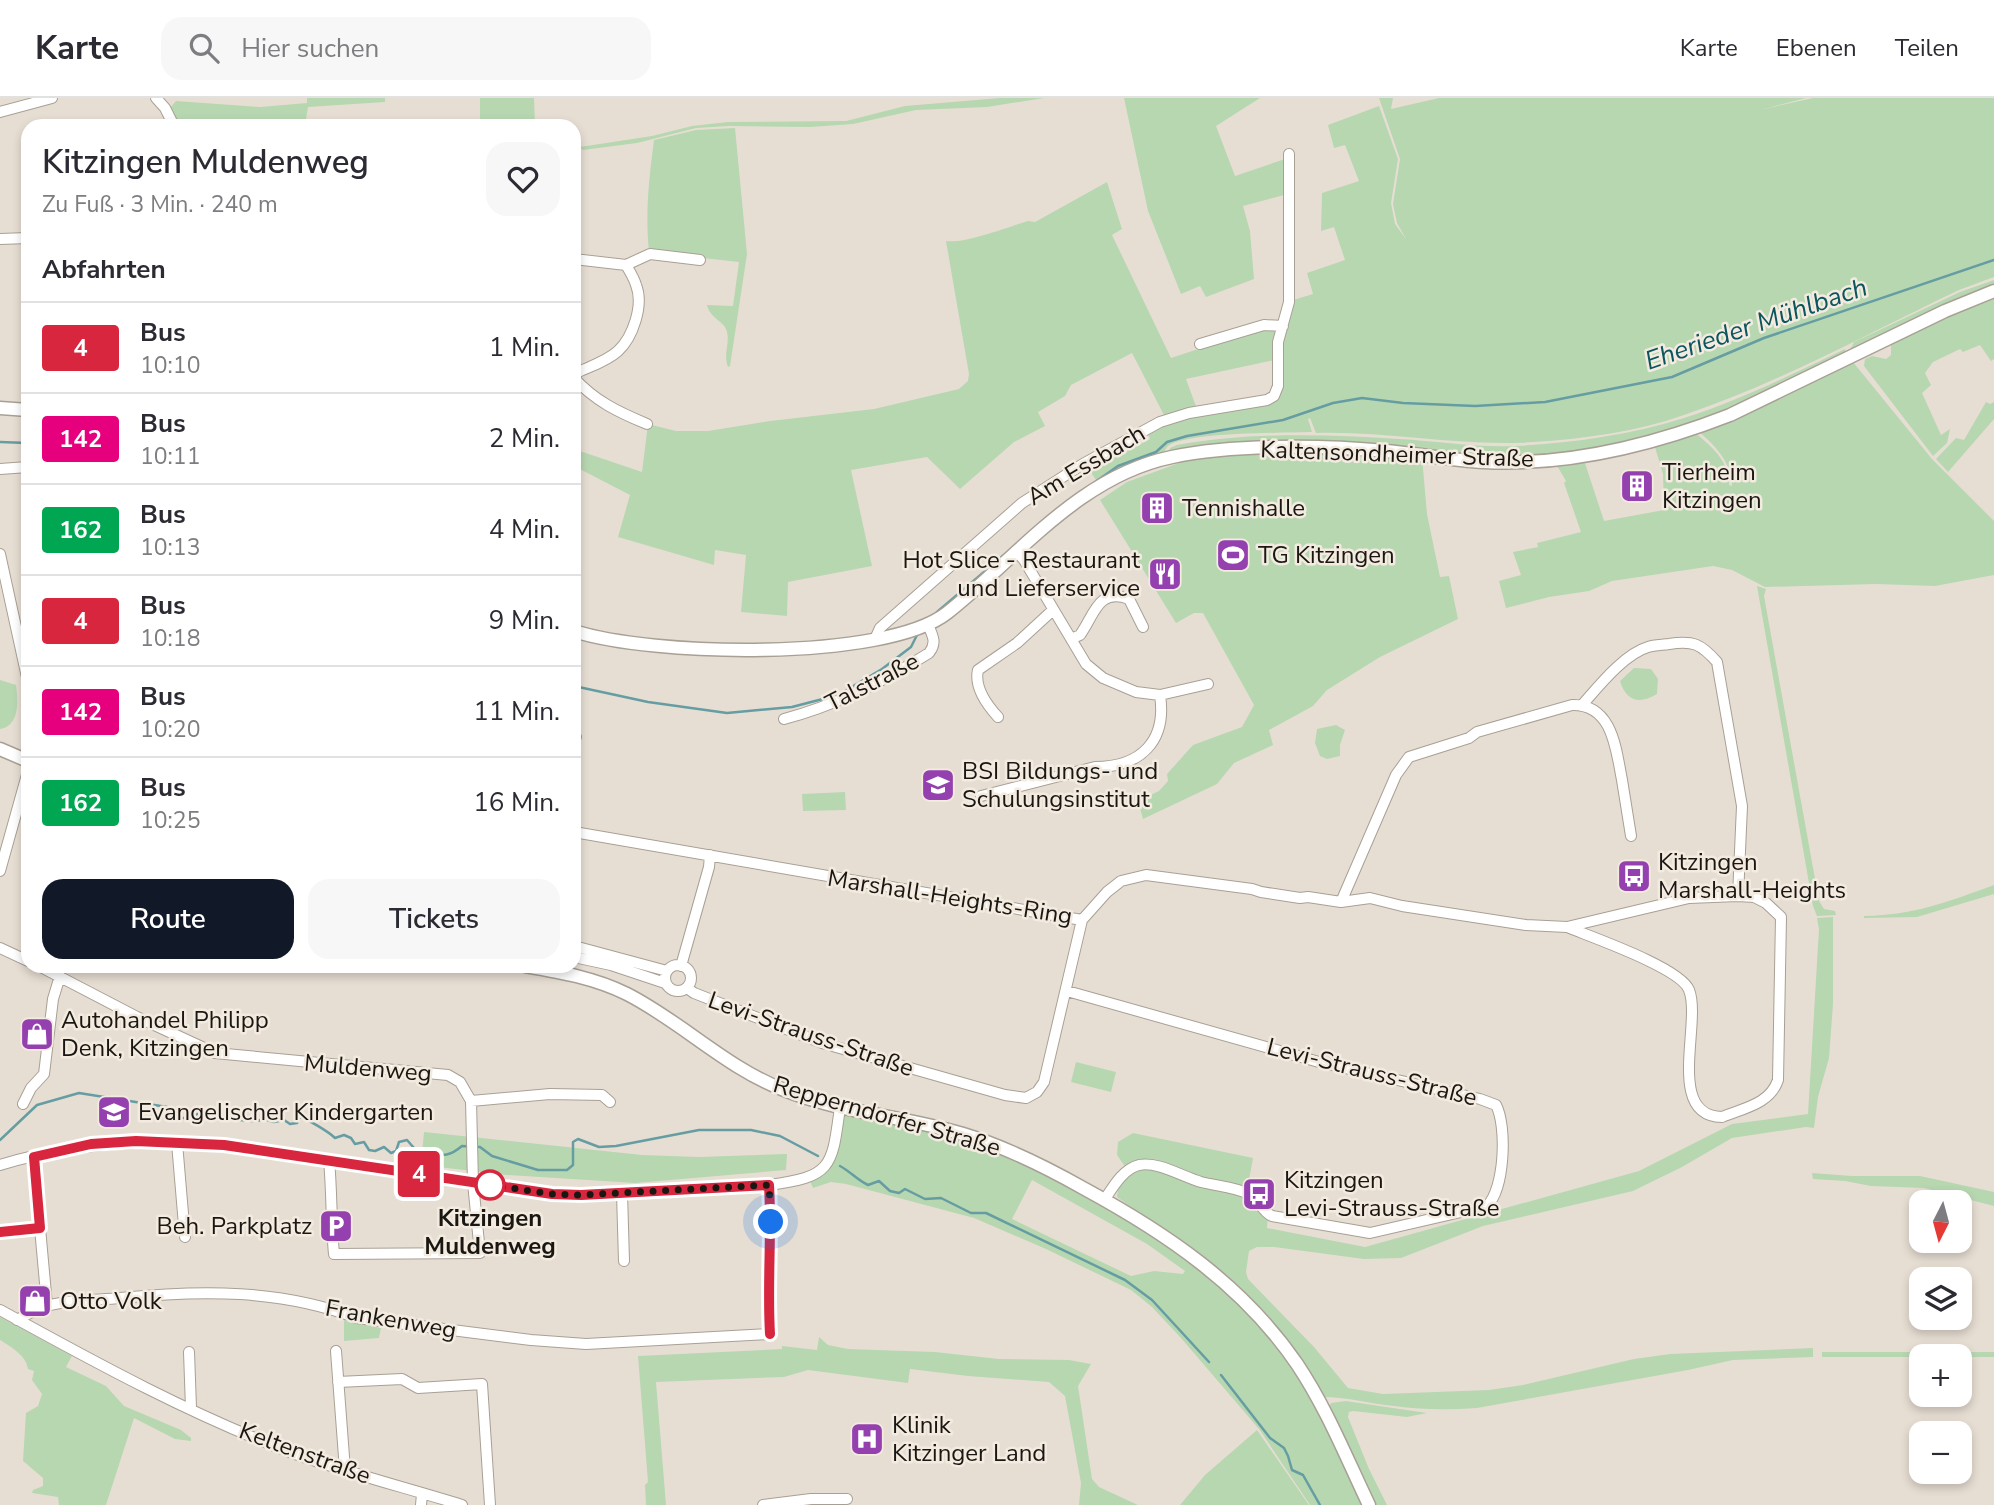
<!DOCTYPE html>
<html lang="de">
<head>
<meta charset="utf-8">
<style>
  :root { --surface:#fff; --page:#f7f7f7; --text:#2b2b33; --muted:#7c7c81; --line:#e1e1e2; --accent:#111827 }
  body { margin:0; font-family:"Nunito Sans",sans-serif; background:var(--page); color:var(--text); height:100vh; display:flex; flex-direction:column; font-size:26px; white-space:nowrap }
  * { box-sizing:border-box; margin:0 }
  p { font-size:23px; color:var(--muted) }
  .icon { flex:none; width:38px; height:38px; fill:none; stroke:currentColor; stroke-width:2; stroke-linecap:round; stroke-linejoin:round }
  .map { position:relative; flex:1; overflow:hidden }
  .drawer { position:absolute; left:21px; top:21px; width:560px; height:854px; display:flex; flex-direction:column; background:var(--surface); border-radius:21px; box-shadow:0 4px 10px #0003 }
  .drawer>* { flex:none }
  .badge { padding:0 14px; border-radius:5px; font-size:24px; line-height:46px }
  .needle { width:46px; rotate:186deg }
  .tools { position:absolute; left:1909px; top:1092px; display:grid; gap:14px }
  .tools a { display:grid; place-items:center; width:63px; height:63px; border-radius:14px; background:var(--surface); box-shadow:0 4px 10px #0003; font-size:35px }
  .you { position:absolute; width:35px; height:35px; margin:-18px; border:5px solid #fff; border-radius:50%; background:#1a73e8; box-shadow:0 0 0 10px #1a73e833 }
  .map>.badge { position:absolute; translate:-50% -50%; box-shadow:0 0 0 4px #fff }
  h2 { padding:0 21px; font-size:26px; line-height:63px }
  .round { display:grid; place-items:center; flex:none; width:74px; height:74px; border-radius:21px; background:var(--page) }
  .overview { display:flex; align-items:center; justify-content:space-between; height:119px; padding:0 21px }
  h1 { font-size:33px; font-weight:600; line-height:52px }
  .primary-button { display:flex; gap:14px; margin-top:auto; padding:14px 21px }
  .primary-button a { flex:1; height:80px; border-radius:21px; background:var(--accent); color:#fff; font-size:28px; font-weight:600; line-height:80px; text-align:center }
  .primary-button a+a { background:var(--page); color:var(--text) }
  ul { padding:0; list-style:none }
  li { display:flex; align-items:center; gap:21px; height:91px; padding:0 21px; border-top:2px solid var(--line) }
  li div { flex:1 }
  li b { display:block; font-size:26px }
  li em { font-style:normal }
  li .badge { min-width:77px; font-weight:700; text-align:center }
  header { display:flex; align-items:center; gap:42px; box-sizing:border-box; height:98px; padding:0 35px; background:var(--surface); border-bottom:2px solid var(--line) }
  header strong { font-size:33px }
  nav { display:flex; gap:38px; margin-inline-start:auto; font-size:24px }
  .search { width:490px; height:63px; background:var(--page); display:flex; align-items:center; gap:18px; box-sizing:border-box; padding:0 24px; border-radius:21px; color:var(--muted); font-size:26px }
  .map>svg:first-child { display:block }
</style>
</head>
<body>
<header>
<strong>Karte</strong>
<div class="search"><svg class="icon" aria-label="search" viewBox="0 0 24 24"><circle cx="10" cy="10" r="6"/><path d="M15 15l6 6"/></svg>Hier suchen</div>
<nav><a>Karte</a><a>Ebenen</a><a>Teilen</a></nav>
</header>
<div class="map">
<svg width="1994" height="1407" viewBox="0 0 1994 1407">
  <rect width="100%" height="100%" fill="#e7ded3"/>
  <!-- green -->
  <path fill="#b7d7b1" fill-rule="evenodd" d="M307,0h78v4l-77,5 -3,18 -43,-5 -1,6h-83l-8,-18 6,-7 84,6 47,-4z
    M480,0h54l1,28h-55z
    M1000,0h44l-57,9 -71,3 -63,14 -43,3 -80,-1 -34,2 -59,15 -54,7 -3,-3 72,-11 40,-10 36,-4 118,-1 59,-15z
    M1124,0h136l-44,28 19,50 50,-17 -1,36 -41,11 7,25 4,48 -48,18 -6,-11 -19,8 -33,-83z
    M1379,0h14l-2,11 48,-11h367l-42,11 49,-11h181v179l-35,13c-90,43 -180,93 -275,125 -48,17 -101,24 -151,27 -73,5 -145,-11 -217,-9l-6,-15 -2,1 4,13c-26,1 -127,0 -144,14 -3,3 -3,5 -5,10l-65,27 -12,-18 26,-15 5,6 33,-17 -3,-9 16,-7 109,-23 7,-41 -93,20 11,30 -32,8 -33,-64 -61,32 -6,11 -27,16 7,14 -31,16 -54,47 -33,-32 -76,13 21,96 -84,16 -1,34 -46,-4 5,-57 -31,-5 -1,15 -96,-28 12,-42 -56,-29v-17l68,23 6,-48 28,7h32l62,-10 104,-12 85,-20 9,-8 1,-7 -23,-133c18,3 62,-14 82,-20l7,1 72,-40 15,47 -10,6 59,123 94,-31h19l6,-26 23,-7 -6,-21 38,-13 -11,-33 -13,4 1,-38 37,-12 -14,-36 -11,3 -6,-23 51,-19 19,53 -7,44 4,21 11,15 -9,-16 -4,-19 7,-45z
    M735,30l12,126 -17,112 -2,1c-5,-12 2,-24 -1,-35 -2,-11 -17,-13 -20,-27l26,1 6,-44 -90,-10c-4,-38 0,-74 5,-112l42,-10z
    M1994,182v10l-139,60 -4,-2 3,-6 106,-50z
    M1994,195v66l-3,2 -11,-16 -17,7 -3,-3 -27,13 -8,11 6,12 -9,8 19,42 9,-6 -3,14 -14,13 -69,-90 1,-7 7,-3 14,3 5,-4v-12z
    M1845,251v6l-91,46 -124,44 -116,15 -141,-12 -205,7 2,-7 7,-3c73,-13 148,-11 222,-6 39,2 78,9 117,7 56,-3 114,-11 168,-28 55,-17 108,-44 161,-69z
    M1853,264l79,97 62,62v54l-59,11 -59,-2 -111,3 -33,-17 -19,-4 -101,15 -23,10 -40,6 -43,11 -7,-27 22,-6 -8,-23 25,-5 -1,-4 44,-11 -17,-49 2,-2 -7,-12 -8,-8 32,-4 21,64 60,-11 -1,-36 -9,-30 39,-13c17,14 37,30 36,54l3,1c-1,-26 -18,-41 -36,-57z
    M1986,304l4,2 4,-2v17l-46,53 -12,-13 20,-21 8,2z
    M1283,352l139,7 5,57 13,63 9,-1 9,43 -78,38 -53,33 -14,16 -44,24 4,15 -39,18 -17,21 -74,35 -5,-18 21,-10 9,-10 -1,-7 26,-29 49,-18 12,-22 -51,-92h-9l-18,10 -76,-123 27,-18 52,-19v-4z
    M1757,488l9,3 -2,7 55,305 5,8 11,2 1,4 -19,1 -4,-10z
    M1634,570l17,1 7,10 -1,15c-18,11 -31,7 -37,-13z
    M0,582l16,5c2,16 4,41 -16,44z
    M1336,627l9,5 -5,15v11l-13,3 -7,-3 -5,-13 2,-14z
    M845,694l1,18 -43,1 -1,-17z
    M1994,787v9l-77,23 -53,1v-2c51,-1 83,-14 130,-31z
    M1833,819v87l-4,54 -11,39 -4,31 -8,-1 -74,11 -50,29 -49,24 -150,35 -82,32 -37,1 -90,-12h-17l-8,4 -3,21 2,7 66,68 34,41 35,6 106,-4 34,-5 111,-26 36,-5 143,-6v9l-80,3 -45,10 -211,38c-28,2 -55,2 -83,-2 -24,-2 -46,-9 -71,-9l-131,-146 -75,-54c2,-18 12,-25 28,-30l105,31 18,19 -1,11 98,19 274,-76 93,-47 76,-10 11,-185 -2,-11z
    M1076,964l40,10 -5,20 -40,-10z
    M846,1014l103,23 66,22 147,82 72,58 33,36 39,53 58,119h-54l-51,-76 -78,-91 -29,-31 -21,-17 -85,-41 -72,-31 -128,-34 -15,-2 -18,6 -3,-7 7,-4 24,-60zM1032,1082l115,64 38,27 -2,3 -29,-3 -23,5 -119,-57z
    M424,1034l218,23 57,2 88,-3 -1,16 -151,13 -128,-8 -86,-10z
    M1133,1035l120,25 -6,33 -92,-27 -29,4 -9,-13 1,-13z
    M1812,1075l40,3h68l74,16v14l-70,-18 -53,-2 -26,-5 -32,-2z
    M0,1219l72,39 -6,11 40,19 18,20 57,24 10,8v3l-16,-2 -41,-21 -28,87h-47l-1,-8 -26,-4 1,-3 10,-4v-8l-20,-17 3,-48 12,-7 4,-12 -10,-14 2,-9 -6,-2c-2,-14 -17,-22 -28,-29z
    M344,1222l37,8 -2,10 -35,3z
    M819,1239l9,8 20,4 87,3 64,7 70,1 22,4 -13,22 14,93 7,8 39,18h-59l2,-22 -16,-87 -16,-14 -81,-6 -58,-7 -2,14 -100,-13 -24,7 -128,5 10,123h-20l-1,-20 3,-3 -10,-126 144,-7v-3l35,4z
    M1822,1254h172v5h-172z
    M1346,1303l81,12 -20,4 -54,-6 -4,1 -1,5 21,52 18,36h-15l-40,-91 -3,-7 2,-4z
    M1257,1332l52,75h-129l25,-30z"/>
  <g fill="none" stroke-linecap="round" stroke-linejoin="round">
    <!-- stream -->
    <path stroke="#659da3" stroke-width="2.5" d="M0,344l28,1
      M1088,389l30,-21 38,-14 11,-10 20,-6 96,-16 50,-17 29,-5 41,5 72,3 70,-4 127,-25 92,-39 230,-78
      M937,514l67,-57
      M574,588l74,16 79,11 65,-6 46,-12 44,-26 29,-22 6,-12
      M0,1042l37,-35 42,-12 88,14 6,11h18l10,-6 8,-1c10,7 44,13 55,8l10,3 10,-2 6,4 7,-1 2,-6c7,1 30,15 36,21l9,-3 7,3 4,6 9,-2 5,8 6,1 9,-4 7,6 5,-2 3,-9 8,-2 7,8 11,6 4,-3c15,6 21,5 33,-5l18,1 12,9 46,14h29l6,-5v-23l5,-3 21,8 17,-1 83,-16h52l29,6 38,20
      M840,1068c11,6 17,14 28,19l11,-4 11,10 9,2 6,-4 20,10 16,-1 30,15h15l139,67 27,20 57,62
      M1221,1277l49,63 14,10 4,8 4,14 11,5 17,30"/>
    <!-- minor casing -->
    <g stroke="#a8a095" stroke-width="12">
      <path id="minor" d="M156,0l9,10 9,18
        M0,14l52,-14
        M0,141l28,-1
        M574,161l52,6c4,7 8,13 10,20 8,20 -3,52 -18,66 -12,11 -30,16 -44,23
        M626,167l24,-11 50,6
        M1200,246l64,-19 19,1
        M574,280c21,23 44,34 73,46
        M0,371l28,-2
        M1016,453l8,9 62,104 17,14 33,14 24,3 48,-11
        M0,456l28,128
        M875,541l5,-11 142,-125 61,-39 77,-42 29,-9 78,-13 7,-4 4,-10v-44l11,-40v-148
        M1071,541l9,-4c14,-19 18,-48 49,-36l14,28
        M1582,607c16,-18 42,-51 66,-58 6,-2 14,-2 21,-3 24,-4 32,0 48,18l25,144 -4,90
        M998,619c-11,-12 -24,-30 -20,-47l39,-27 36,-33
        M784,621c53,-14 99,-37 145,-66 8,-10 4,-17 -1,-28
        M574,638l2,1
        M981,698l114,-29c46,0 72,-26 65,-72
        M574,734l508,88
        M0,773l28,-100
        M1341,804l55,-127 13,-18 60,-19 8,-6 95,-27c41,-1 44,45 50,75 3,19 6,37 9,56
        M574,848l93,25
        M0,850l28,13
        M574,859l37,8 54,18
        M665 880a13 13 0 1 1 26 0a13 13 0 1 1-26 0Z
        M39,868l98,51 78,36 233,22 12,7 11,19 79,-7 52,1 8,7
        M681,868l28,-99 1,-12
        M687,890l7,5 128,50 183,52 21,3 11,-6 7,-10 38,-162 25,-28 14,-11 25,-6 106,14 9,3 39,6 8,-1 33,5 29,-4 32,8 124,19 41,2 122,-29 49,-2 16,1 12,6 15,14 -3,163c-8,24 -34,28 -56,37 -57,-1 -20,-95 -33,-127 -8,-22 -98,-53 -122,-63
        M1067,893l252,71 161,37 16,6c11,21 9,83 -9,101l-117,27 -98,-17c-11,-5 -12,-17 -23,-22 -14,-7 -32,-8 -48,-12 -18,-5 -43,-21 -62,-17 -16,4 -26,22 -34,34
        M23,1006l8,-16 13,-14 9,-75 7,-23
        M177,1045l8,94
        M329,1062c3,32 2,63 5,94l146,-1 -7,-70 -2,-82
        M0,1067c124,-38 233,-20 358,0 65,10 129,20 194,28l29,2 188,-10c64,-8 63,-19 71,-78
        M622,1095l2,68
        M40,1130l7,77
        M0,1134l40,-4 -6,-71
        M0,1212c96,53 195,107 298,145 54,19 109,33 164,50
        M17,1222c9,-5 19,-11 29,-14 19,-6 53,-6 74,-8 81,-8 160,-9 237,20l174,22 55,4 184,-10c-3,-50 2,-99 -1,-149
        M336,1253l9,119
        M189,1254l2,56
        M338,1284l64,-3 16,9 64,-4 8,121
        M421,1407l1,-11
        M763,1407l48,-6h36"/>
    </g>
    <!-- major casing -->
    <g stroke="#a8a095" stroke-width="15">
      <path id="major" d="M0,310l28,2
        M574,533c76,25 310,31 373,-18 71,-56 132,-137 225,-156 61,-13 151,-12 214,-6 33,3 65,9 98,11 83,4 169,-17 246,-47l215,-104 49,-20
        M0,651l28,12
        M525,868c35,6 70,12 102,28 55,28 98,73 157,96 57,23 121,26 179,44 43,13 81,32 120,54 83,45 160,97 214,176 30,45 49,93 72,141"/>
    </g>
    <!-- minor -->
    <use href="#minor" stroke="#fff" stroke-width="10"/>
    <!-- major -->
    <use href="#major" stroke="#fff" stroke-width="12"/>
  </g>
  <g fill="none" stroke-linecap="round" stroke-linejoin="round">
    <!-- line casing -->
    <g stroke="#fff" stroke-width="16">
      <path id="line" d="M0,1134l40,-4 -6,-71 57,-13 45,-3 88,4 328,49 29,1 188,-10c3,50 -2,99 1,149"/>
    </g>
    <!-- line -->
    <use href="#line" stroke="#d7263d" stroke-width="10"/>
    <!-- walk -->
    <path stroke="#1a1713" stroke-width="7" stroke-dasharray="0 12.6" d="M490,1087l62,9 29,1 188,-10 2,37"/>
  </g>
  <!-- icons -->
  <defs>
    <g id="building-square" transform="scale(1.75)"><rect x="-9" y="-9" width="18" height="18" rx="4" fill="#9440af" stroke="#f4ebe0"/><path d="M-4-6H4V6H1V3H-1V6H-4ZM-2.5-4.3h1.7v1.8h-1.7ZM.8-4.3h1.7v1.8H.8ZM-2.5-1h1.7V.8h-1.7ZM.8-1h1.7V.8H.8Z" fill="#fff"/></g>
    <g id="stadium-square" transform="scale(1.75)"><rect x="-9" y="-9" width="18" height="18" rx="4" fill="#9440af" stroke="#f4ebe0"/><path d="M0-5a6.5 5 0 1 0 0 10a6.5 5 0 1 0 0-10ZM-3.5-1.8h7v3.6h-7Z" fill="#fff"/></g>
    <g id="restaurant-square" transform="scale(1.75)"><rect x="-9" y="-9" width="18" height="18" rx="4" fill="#9440af" stroke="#f4ebe0"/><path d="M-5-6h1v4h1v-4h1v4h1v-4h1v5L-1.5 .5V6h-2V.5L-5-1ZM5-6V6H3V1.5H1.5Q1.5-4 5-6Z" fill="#fff"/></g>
    <g id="school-square" transform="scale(1.75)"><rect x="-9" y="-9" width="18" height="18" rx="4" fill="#9440af" stroke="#f4ebe0"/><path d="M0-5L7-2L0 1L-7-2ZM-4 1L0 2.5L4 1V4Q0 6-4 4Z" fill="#fff"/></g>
    <g id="bus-square" transform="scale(1.75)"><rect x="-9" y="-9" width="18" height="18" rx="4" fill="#9440af" stroke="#f4ebe0"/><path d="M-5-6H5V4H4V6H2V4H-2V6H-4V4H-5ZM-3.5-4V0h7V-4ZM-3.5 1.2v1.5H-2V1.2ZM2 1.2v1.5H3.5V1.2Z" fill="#fff"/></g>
    <g id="shop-square" transform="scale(1.75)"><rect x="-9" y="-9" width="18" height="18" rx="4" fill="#9440af" stroke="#f4ebe0"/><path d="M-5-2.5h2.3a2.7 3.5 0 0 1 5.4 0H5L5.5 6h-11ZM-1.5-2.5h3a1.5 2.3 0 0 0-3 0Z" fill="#fff"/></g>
    <g id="parking-square" transform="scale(1.75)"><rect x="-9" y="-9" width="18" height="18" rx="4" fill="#9440af" stroke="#f4ebe0"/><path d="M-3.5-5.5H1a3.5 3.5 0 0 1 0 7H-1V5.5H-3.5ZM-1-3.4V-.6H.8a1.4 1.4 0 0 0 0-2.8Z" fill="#fff"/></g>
    <g id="hospital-square" transform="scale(1.75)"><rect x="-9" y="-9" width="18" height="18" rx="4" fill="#9440af" stroke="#f4ebe0"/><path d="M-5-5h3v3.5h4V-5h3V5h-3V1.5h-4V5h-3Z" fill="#fff"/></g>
  </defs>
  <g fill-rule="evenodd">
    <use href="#building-square" x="1637" y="388"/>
    <use href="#building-square" x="1157" y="410"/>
    <use href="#stadium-square" x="1233" y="457"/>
    <use href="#restaurant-square" x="1165" y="476"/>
    <use href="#school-square" x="938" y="687"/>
    <use href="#bus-square" x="1634" y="778"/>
    <use href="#shop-square" x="37" y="936"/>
    <use href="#school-square" x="114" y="1014"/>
    <use href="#bus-square" x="1259" y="1096"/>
    <use href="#parking-square" x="336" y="1128"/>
    <use href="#shop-square" x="35" y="1203"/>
    <use href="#hospital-square" x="867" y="1341"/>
  </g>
  <!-- markers -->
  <circle fill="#fff" stroke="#d7263d" stroke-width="3.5" cx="490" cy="1087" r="14"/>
  <g text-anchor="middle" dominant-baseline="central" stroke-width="5" stroke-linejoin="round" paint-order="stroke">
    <!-- street labels -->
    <g font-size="24" fill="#1a1713" stroke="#f4ebe0">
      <text transform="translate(1397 356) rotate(2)">Kaltensondheimer Straße</text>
      <text transform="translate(1086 367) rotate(-31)">Am Essbach</text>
      <text transform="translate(872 584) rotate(-27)">Talstraße</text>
      <text transform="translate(950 799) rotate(9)">Marshall-Heights-Ring</text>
      <text transform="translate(811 936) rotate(19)">Levi-Strauss-Straße</text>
      <text transform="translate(368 970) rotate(5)">Muldenweg</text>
      <text transform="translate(1372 974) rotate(14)">Levi-Strauss-Straße</text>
      <text transform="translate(887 1018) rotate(16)">Repperndorfer Straße</text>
      <text transform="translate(391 1221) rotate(10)">Frankenweg</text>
      <text transform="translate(305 1355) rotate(20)">Keltenstraße</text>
    </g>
    <!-- poi labels -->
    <g font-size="24" fill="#1a1713" stroke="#f4ebe0" text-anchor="start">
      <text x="1662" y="374">Tierheim<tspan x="1662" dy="28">Kitzingen</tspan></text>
      <text x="1182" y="410">Tennishalle</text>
      <text x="1258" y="457">TG Kitzingen</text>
      <text x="1140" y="462" text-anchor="end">Hot Slice - Restaurant<tspan x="1140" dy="28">und Lieferservice</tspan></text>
      <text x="962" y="673">BSI Bildungs- und<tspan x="962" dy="28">Schulungsinstitut</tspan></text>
      <text x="1658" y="764">Kitzingen<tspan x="1658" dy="28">Marshall-Heights</tspan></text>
      <text x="61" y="922">Autohandel Philipp<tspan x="61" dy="28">Denk, Kitzingen</tspan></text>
      <text x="138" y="1014">Evangelischer Kindergarten</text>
      <text x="1284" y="1082">Kitzingen<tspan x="1284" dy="28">Levi-Strauss-Straße</tspan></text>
      <text x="312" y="1128" text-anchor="end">Beh. Parkplatz</text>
      <text x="60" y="1203">Otto Volk</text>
      <text x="892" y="1327">Klinik<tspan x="892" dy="28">Kitzinger Land</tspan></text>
    </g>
    <!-- stop labels -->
    <g font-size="24" font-weight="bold" fill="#1a1713" stroke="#f4ebe0">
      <text x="490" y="1120">Kitzingen<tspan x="490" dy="28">Muldenweg</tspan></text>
    </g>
    <!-- water labels -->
    <g font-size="26" font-style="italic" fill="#0b555d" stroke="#f4ebe0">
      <text transform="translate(1756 226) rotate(-19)">Eherieder Mühlbach</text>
    </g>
  </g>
</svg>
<div class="tools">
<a><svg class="needle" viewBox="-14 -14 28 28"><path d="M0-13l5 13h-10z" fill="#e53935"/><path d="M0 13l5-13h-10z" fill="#7c7c81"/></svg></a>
<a><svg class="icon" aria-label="layers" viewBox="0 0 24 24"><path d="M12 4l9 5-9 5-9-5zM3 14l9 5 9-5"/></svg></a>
<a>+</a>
<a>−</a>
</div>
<div class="you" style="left:771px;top:1124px"></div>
<b class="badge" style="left:419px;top:1076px;background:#d7263d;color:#fff">4</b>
<section class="drawer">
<div class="overview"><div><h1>Kitzingen Muldenweg</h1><p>Zu Fuß · 3 Min. · 240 m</p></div><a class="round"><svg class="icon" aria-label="heart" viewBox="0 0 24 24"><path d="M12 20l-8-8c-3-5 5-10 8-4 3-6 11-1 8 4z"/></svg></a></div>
<h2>Abfahrten</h2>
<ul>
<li><span class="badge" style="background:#d7263d;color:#fff">4</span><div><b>Bus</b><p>10:10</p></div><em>1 Min.</em></li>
<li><span class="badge" style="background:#e6007e;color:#fff">142</span><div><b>Bus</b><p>10:11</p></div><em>2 Min.</em></li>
<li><span class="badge" style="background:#00a651;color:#fff">162</span><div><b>Bus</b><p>10:13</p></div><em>4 Min.</em></li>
<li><span class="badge" style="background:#d7263d;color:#fff">4</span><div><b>Bus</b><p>10:18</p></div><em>9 Min.</em></li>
<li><span class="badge" style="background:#e6007e;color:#fff">142</span><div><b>Bus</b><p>10:20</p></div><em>11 Min.</em></li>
<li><span class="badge" style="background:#00a651;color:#fff">162</span><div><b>Bus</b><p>10:25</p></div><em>16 Min.</em></li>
</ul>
<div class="primary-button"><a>Route</a><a>Tickets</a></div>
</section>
</div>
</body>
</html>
